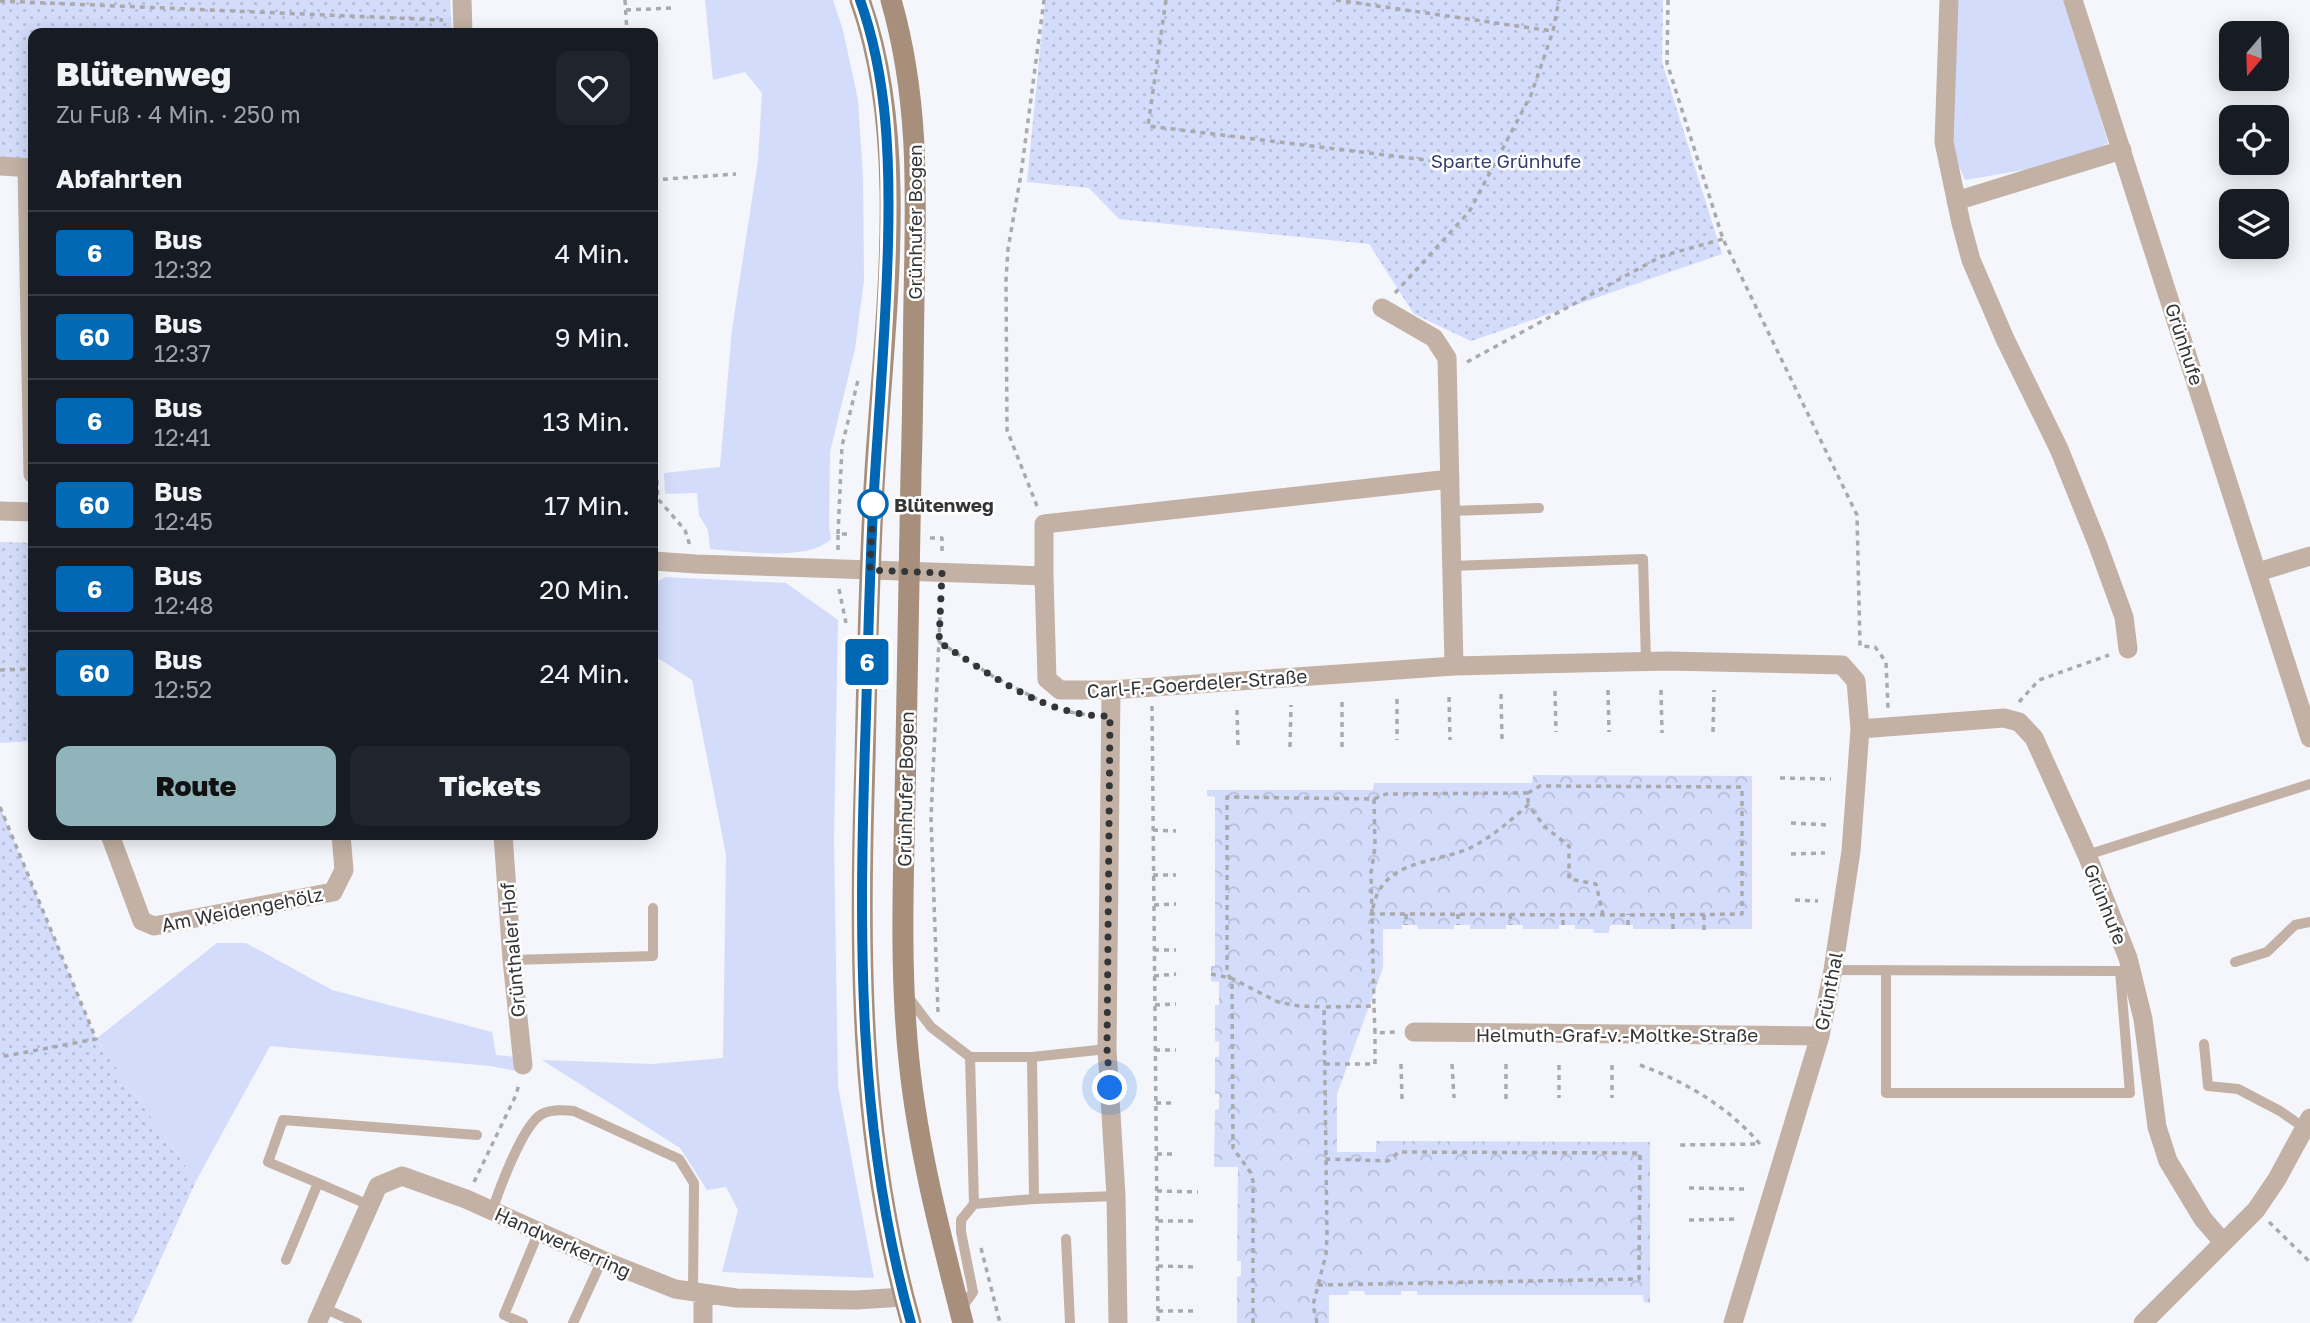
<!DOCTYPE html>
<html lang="de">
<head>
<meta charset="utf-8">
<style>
  :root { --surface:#171b24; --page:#20242c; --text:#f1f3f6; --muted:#9ea1a6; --line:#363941; --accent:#91b3ba }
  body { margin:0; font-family:"Golos Text",sans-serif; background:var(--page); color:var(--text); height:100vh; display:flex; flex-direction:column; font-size:26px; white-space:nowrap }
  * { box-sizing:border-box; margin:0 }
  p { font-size:23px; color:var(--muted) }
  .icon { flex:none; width:38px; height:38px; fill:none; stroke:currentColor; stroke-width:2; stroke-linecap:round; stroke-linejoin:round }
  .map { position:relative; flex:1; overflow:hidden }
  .panel { position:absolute; left:28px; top:28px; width:630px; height:812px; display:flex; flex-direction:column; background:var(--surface); border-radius:14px; box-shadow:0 4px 18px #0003 }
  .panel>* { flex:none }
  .badge { padding:0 14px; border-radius:5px; font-size:24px; line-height:46px }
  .needle { width:46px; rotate:199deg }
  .fabs { position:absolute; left:2219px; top:21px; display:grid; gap:14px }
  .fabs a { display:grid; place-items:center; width:70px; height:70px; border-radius:14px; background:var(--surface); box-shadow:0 4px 18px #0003; font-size:35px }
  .you { position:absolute; width:35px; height:35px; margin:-18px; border:5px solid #fff; border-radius:50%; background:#1a73e8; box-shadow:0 0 0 10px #1a73e833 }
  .map>.badge { position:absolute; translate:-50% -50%; box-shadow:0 0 0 4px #fff }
  h2 { padding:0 28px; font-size:26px; line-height:63px }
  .round { display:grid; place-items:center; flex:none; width:74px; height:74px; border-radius:14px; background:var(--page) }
  .head { display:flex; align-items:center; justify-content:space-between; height:119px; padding:0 28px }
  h1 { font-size:33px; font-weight:800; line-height:52px }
  .primary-button { display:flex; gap:14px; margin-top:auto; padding:14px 28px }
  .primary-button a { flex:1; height:80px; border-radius:14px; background:var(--accent); color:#111; font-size:28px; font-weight:800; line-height:80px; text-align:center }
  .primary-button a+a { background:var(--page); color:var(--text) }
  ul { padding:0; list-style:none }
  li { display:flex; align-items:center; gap:21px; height:84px; padding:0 28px; border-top:2px solid var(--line) }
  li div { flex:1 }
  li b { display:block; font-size:26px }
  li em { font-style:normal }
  li .badge { min-width:77px; font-weight:700; text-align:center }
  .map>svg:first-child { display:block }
</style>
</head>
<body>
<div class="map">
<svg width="2310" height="1323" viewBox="0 0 2310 1323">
  <defs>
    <pattern id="park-crowns" width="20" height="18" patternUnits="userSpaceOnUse" patternTransform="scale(1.75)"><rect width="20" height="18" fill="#d3dcfb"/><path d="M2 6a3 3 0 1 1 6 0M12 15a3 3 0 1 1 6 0" fill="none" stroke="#b6bdd8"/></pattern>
    <pattern id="garden-dots" width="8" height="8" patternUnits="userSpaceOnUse" patternTransform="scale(1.75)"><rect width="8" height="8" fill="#d3dcfb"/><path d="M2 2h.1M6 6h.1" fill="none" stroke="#b6bdd8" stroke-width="1.8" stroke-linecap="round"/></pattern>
  </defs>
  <rect width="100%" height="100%" fill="#f4f6fb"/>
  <!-- grass -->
  <path fill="#d3dcfb" d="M705,0h128l10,30 15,70 5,77 1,103 -9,69 -25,103 -1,75 2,12c-23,23 -90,12 -121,10l-2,-19 -9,-15 -2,-22 -32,1 -1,-21 56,-6 12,-137 26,-170 4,-67 -17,-21 -32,8z
    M1959,0h106l43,143 -37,19 -106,18 -13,-30 5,-142z
    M666,577l120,6 52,37 -4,220 4,246 36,192 -152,-6 16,-62 -12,-23 -19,3 -27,-42 -138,-88 110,4 71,-6 3,-203 -34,-175 -39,-25v-71z
    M217,943h29l86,47 160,42 4,23 21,2 -1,14 -26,-5 -220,-20 -74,135 -100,-142z"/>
  <!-- park -->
  <path fill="url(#park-crowns)" d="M1533,775l219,1v153h-119v-4h-23l-1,8h-15l-1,-4h-18v-4h-16v4h-36v-4h-17v4h-36v-4h-16v4h-36l-1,-4h-15v4h-19v39l-46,126v58h39v-11l274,1v161l-6,-1 -1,-7h-226v-4h-16v4h-36l-1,-4h-15l-1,4h-19v28h-92v-46l4,-1v-15h-4l1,-94h-24l1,-57 4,-1v-15h-4v-37h4v-15l-4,-1v-36h4v-23l-8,-1v-15h4v-169l-8,-1v-6h166l1,-7h158z"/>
  <!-- garden -->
  <path fill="url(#garden-dots)" d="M0,0h450l2,33h-419v126l-33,-1z
    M1045,0h618l-1,62 60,192 -251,87 -57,-27 -45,-70 -250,-25 -30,-31 -62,-6z
    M0,542l33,1v198l-33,2z
    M0,807l96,232 100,142 -64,142h-132z"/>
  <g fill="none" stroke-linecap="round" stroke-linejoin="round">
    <!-- path -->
    <path stroke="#a9aaae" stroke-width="3.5" stroke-dasharray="5 5" stroke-linecap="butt" d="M625,0l2,33
      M1166,0l-18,126 344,42
      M1336,0l216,31
      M1668,0l-1,63 56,176 134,276 3,131 15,1 11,15 2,46
      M0,1l443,19
      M626,10l46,-2
      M653,180l83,-6
      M1395,293l74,-81 62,-117 22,-64 6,-31
      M1467,362l195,-106 61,-17
      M653,420l5,79 27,31 5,16
      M1037,506l-30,-76 -1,-150 2,-31 13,-75 23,-174
      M838,534l4,-88 17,-70
      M930,538h12v16
      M838,550v-16h14
      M839,589l7,34
      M939,642l55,35 43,22
      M0,670l33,-1
      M1608,690l1,42
      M1661,690l1,43
      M1555,691l1,41
      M1501,694l1,46
      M1449,697l1,43
      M1397,699v41
      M2019,702l20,-22 70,-25
      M1152,706l6,617
      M1237,710l1,37
      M1070,712l23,4
      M1713,732l1,-42
      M1290,747l1,-42
      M1342,747v-45
      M1780,778l51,1
      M1528,793l12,-7 202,1v127c-124,2 -247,0 -371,0 3,-8 4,-18 9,-25 19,-30 64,-28 92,-42 21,-11 38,-26 56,-42l17,22 24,19v33l27,5 7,31
      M1374,799l1,48 -4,26 3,133
      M0,807l96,232 -96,18
      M1791,823l37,2
      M1153,830l23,1
      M1791,854l34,-1
      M1153,875h23
      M1795,900l23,1
      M1154,905l22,-1
      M1406,914v11
      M1458,914v11
      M1510,914l1,11
      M1704,915v15
      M1563,925v-10
      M1628,925v-11
      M1673,929v-14
      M1154,950h22
      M1211,974l20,4 47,24 21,4 25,1
      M1154,976l22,-2
      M1155,1005l21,-1
      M938,1012l-7,-194 10,-225
      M1155,1050h21
      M1325,1064h50v-31
      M1401,1064l1,35
      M1452,1064l2,34
      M1506,1064v35
      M1559,1065v33
      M1612,1065v33
      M1640,1065c46,17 87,41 120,79l-82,1
      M1156,1103h19
      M1157,1154h18
      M474,1182l42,-87 3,-11
      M1689,1188l57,1
      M1157,1191l41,1
      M1689,1220l48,-1
      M1158,1221h40
      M2269,1222l41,40
      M981,1248l19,75
      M1158,1266l40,1
      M1318,1285l321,-6 1,-126 -241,-1 -11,9 -62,-2
      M1158,1311h40
      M1253,1323v-142l-2,-8 -18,-25 -1,-164 -5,-13v-174l147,2 12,-5 142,-1v12
      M1317,1323l-4,-18 13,-51 1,-18 -3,-229 50,-1 1,27 22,-1"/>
    <!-- lane -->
    <path stroke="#c2b1a4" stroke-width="10" d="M1450,511l89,-3
      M1452,566l191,-7 3,102
      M2087,855l223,-71
      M512,960l141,-4v-48
      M2235,962l32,-10 28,-27 15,-3
      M1833,970l287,1 10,122h-244v-123
      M909,998l22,29 39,30h62l75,-8
      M2204,1044l4,42 30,3 42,22 23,16
      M1032,1057l2,142
      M318,1183l-50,-21 15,-42 194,15
      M974,1204l60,-5 82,-3
      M492,1211c7,-21 31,-87 50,-97 10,-5 22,-4 32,-3l105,48 15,24 -1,109
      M1066,1239l4,84
      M286,1260l32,-77 51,22
      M324,1308l33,15
      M961,1309l12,-17 -12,-60v-12l13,-16 -4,-147
      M523,1323l-19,-8 35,-84
      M573,1323l29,-63"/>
    <!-- street -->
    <path stroke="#c2b1a4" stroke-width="19" d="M462,0l1,33
      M1949,0l-5,142 17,81 10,37 34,79 54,110 38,94 27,74 4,32
      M2073,0l237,738
      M0,166l33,2
      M27,168l6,306
      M1956,201l166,-51
      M1382,308l52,30 13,20 7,308
      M0,511l33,1
      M653,561l43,3 348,12 3,103 13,11h51l343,-24 214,-5 174,4 14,16 4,48 -9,122 -18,119 -13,66 -87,287
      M2258,572l52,-16
      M1044,576v-52l406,-45
      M1111,690l-4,359 9,147 2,127
      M1860,729l144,-11 15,4 15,16 53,117 41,103 15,61 14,108 11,34 35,58 20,23
      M110,835l32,86 12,5 179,-34 11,-22 -3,-35
      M503,835l9,125 11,105
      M1414,1032l406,4
      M703,1294v29
      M317,1323l61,-137 24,-10 64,23 136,61 73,29 61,9 120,2 48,-3
      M2143,1323l113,-113 21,-31 33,-61"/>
    <!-- secondary -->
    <path stroke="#a88f7c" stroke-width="21" d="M860,0c51,142 24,323 15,471 -6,96 -8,192 -10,288 -6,193 -7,376 46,564
      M891,0c29,101 25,195 23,299 -1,58 -1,116 -3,174 -3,109 -5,218 -6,327 -2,87 -5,175 4,261 9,88 32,176 54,262"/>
  </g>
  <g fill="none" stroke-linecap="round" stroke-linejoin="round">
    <!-- line casing -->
    <g stroke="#fff" stroke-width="16">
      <path id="line" d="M860,0c28,78 30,162 28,244 -2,83 -9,165 -14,247 -5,85 -6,170 -9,254 -6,197 -8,387 46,578"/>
    </g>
    <!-- line -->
    <use href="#line" stroke="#0067b5" stroke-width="10"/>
    <!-- walk -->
    <path stroke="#343537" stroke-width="7" stroke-dasharray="0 12.6" d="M873,504l-3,66 72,3 -3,69c51,32 108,76 171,74l-3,333 3,39"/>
  </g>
  <!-- markers -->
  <circle fill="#fff" stroke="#0067b5" stroke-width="3.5" cx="873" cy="504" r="14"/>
  <g text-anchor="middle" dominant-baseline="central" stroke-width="5" stroke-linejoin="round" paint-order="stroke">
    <!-- park labels -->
    <g font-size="19" fill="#323c70" stroke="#fff">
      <text x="1506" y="160">Sparte Grünhufe</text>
    </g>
    <!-- street labels -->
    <g font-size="19" fill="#343537" stroke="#fff">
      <text transform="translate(914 222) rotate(-90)">Grünhufer Bogen</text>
      <text transform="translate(2185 344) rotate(72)">Grünhufe</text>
      <text transform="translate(1197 683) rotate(-4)">Carl-F.-Goerdeler-Straße</text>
      <text transform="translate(905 789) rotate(-89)">Grünhufer Bogen</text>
      <text transform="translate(2106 904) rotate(68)">Grünhufe</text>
      <text transform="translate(242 909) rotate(-11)">Am Weidengehölz</text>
      <text transform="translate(512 950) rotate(-95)">Grünthaler Hof</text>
      <text transform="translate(1828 991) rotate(-79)">Grünthal</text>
      <text x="1617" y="1034">Helmuth-Graf-v.-Moltke-Straße</text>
      <text transform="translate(563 1242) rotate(24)">Handwerkerring</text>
    </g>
    <!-- stop labels -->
    <g font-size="19" font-weight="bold" fill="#343537" stroke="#fff" text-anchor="start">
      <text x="894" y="504">Blütenweg</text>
    </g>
  </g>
</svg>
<div class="fabs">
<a><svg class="needle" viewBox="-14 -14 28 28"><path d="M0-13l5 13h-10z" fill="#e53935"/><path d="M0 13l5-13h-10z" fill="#9ea1a6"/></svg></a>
<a><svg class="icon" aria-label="locate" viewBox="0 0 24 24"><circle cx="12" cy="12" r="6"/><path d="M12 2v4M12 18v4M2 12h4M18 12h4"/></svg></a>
<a><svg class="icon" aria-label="layers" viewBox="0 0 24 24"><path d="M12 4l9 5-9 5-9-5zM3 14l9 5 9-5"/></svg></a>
</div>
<div class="you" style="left:1110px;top:1088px"></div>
<b class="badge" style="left:867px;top:662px;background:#0067b5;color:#fff">6</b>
<section class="panel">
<div class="head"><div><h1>Blütenweg</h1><p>Zu Fuß · 4 Min. · 250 m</p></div><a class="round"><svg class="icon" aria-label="heart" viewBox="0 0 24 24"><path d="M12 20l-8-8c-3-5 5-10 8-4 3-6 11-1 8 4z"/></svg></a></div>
<h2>Abfahrten</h2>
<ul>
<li><span class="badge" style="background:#0067b5;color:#fff">6</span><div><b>Bus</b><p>12:32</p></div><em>4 Min.</em></li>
<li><span class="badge" style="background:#006ab7;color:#fff">60</span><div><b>Bus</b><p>12:37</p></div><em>9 Min.</em></li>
<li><span class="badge" style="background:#0067b5;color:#fff">6</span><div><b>Bus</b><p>12:41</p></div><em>13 Min.</em></li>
<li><span class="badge" style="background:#006ab7;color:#fff">60</span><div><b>Bus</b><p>12:45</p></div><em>17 Min.</em></li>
<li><span class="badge" style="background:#0067b5;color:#fff">6</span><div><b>Bus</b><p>12:48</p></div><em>20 Min.</em></li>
<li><span class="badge" style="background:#006ab7;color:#fff">60</span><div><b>Bus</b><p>12:52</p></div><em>24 Min.</em></li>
</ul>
<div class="primary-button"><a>Route</a><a>Tickets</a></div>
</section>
</div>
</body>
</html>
